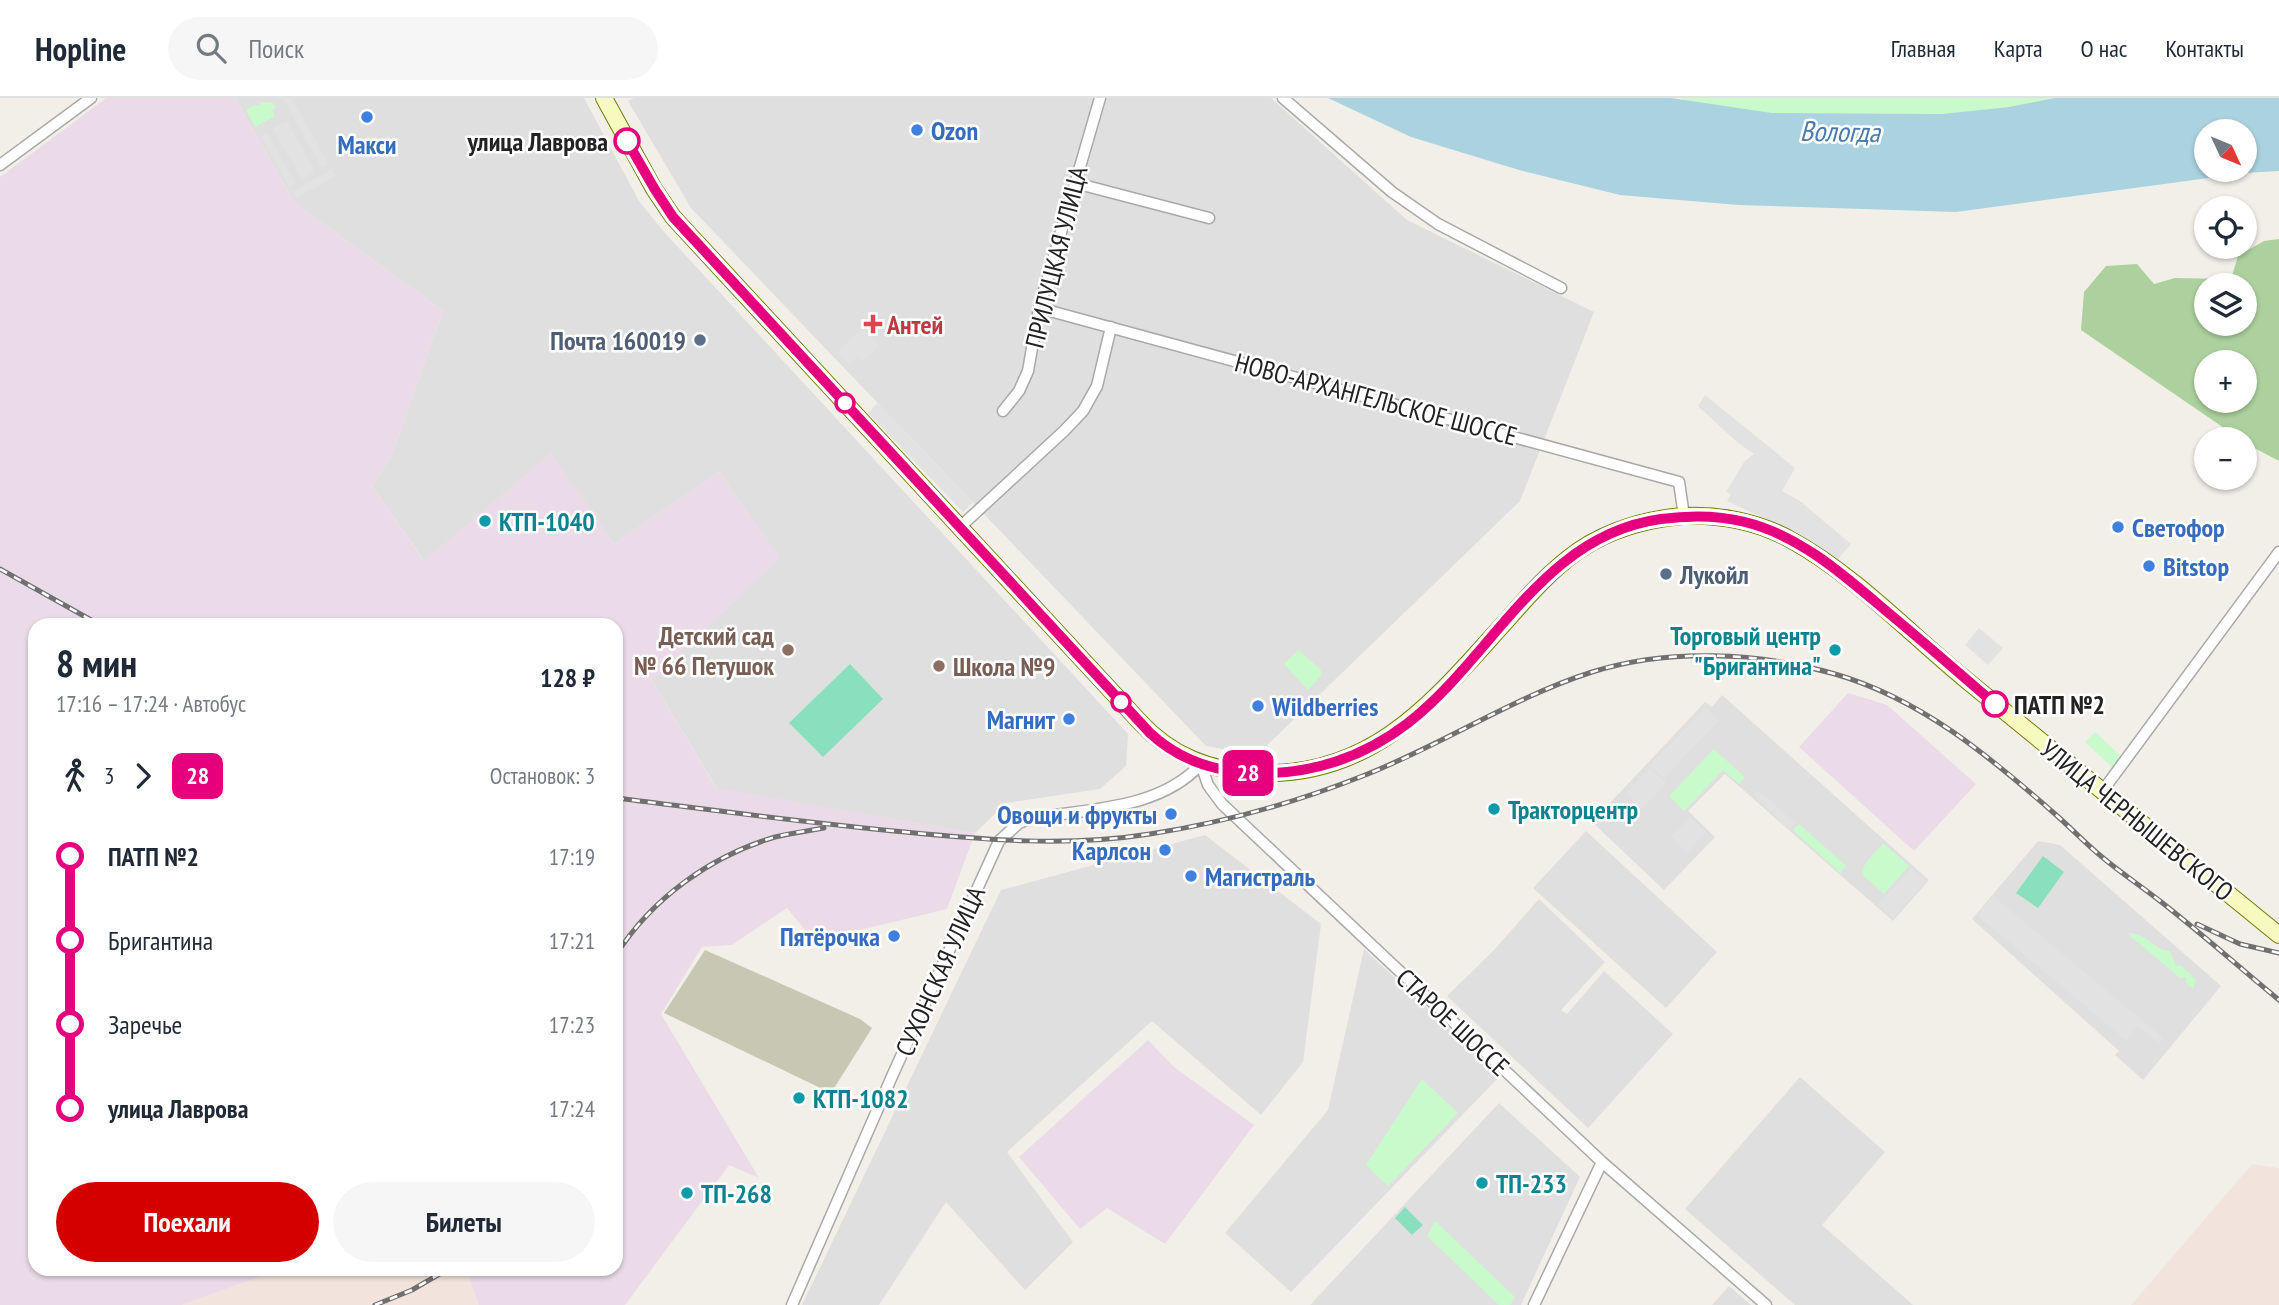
<!DOCTYPE html>
<html lang="ru">
<head>
<meta charset="utf-8">
<style>
  :root { --surface:#fff; --page:#f6f6f7; --text:#1f2937; --muted:#747a83; --line:#e0e1e3; --accent:#d40000 }
  body { margin:0; font-family:"PT Sans Narrow",sans-serif; background:var(--page); color:var(--text); height:100vh; display:flex; flex-direction:column; font-size:26px; white-space:nowrap }
  * { box-sizing:border-box; margin:0 }
  p { font-size:23px; color:var(--muted) }
  .icon { flex:none; width:38px; height:38px; fill:none; stroke:currentColor; stroke-width:2; stroke-linecap:round; stroke-linejoin:round }
  .map { position:relative; flex:1; overflow:hidden }
  .sheet { position:absolute; left:28px; top:520px; width:595px; height:658px; display:flex; flex-direction:column; background:var(--surface); border-radius:21px; box-shadow:0 2px 5px #0004 }
  .sheet>* { flex:none }
  .badge { padding:0 14px; border-radius:10px; font-size:24px; line-height:46px }
  .needle { width:46px; rotate:134deg }
  .controls { position:absolute; left:2194px; top:21px; display:grid; gap:14px }
  .controls a { display:grid; place-items:center; width:63px; height:63px; border-radius:50%; background:var(--surface); box-shadow:0 2px 5px #0004; font-size:35px }
  .map>.badge { position:absolute; translate:-50% -50%; box-shadow:0 0 0 4px #fff }
  .legs { display:flex; align-items:center; gap:10px; height:77px; padding:0 28px; font-size:23px }
  .legs p { margin-inline-start:auto }
  .headline { display:flex; align-items:center; justify-content:space-between; height:119px; padding:0 28px }
  h1 { font-size:38px; font-weight:700; line-height:52px }
  .button { display:flex; gap:14px; margin-top:auto; padding:14px 28px }
  .button a { flex:1; height:80px; border-radius:42px; background:var(--accent); color:#fff; font-size:28px; font-weight:700; line-height:80px; text-align:center }
  .button a+a { background:var(--page); color:var(--text) }
  ul { padding:0 28px; list-style:none }
  li { display:flex; align-items:center; gap:24px; height:84px; font-size:26px }
  li i { display:grid; place-items:center; width:10px; height:100%; margin:0 9px; background:currentColor }
  li i::after { content:''; width:18px; height:18px; margin:-9px; border:5px solid; border-radius:50%; background:var(--surface) }
  li p { margin-inline-start:auto }
  li:first-child i { background:linear-gradient(#0000 50%,currentColor 0) }
  li:last-child i { background:linear-gradient(currentColor 50%,#0000 0) }
  header { display:flex; align-items:center; gap:42px; box-sizing:border-box; height:98px; padding:0 35px; background:var(--surface); border-bottom:2px solid var(--line) }
  header strong { font-size:33px }
  nav { display:flex; gap:38px; margin-inline-start:auto; font-size:24px }
  .search { width:490px; height:63px; background:var(--page); display:flex; align-items:center; gap:18px; box-sizing:border-box; padding:0 24px; border-radius:38px; color:var(--muted); font-size:26px }
  .map>svg:first-child { display:block }
</style>
</head>
<body>
<header>
<strong>Hopline</strong>
<div class="search"><svg class="icon" aria-label="search" viewBox="0 0 24 24"><circle cx="10" cy="10" r="6"/><path d="M15 15l6 6"/></svg>Поиск</div>
<nav><a>Главная</a><a>Карта</a><a>О нас</a><a>Контакты</a></nav>
</header>
<div class="map">
<svg width="2279" height="1207" viewBox="0 0 2279 1207">
  <rect width="100%" height="100%" fill="#f2efe9"/>
  <!-- residential -->
  <path fill="#e0dfdf" d="M235,0h349l55,103 25,31 464,502 -2,32 -26,23 -94,14 -31,30 -258,-44 -65,-109 127,-123 -60,-85 -105,72 -63,-90 -126,108 -53,-76 20,-32 51,-143 -148,-108z
    M634,0h637l136,122 187,92 -74,189 -263,254 -51,-9 -515,-538 -63,-107z
    M1722,597l207,185 -36,41 -168,-147 -37,37 27,26 -51,53 -72,-68 113,-120 7,5z
    M1586,733l131,121 -51,56 -133,-120z
    M1205,737l116,89 -18,138 -42,53 -109,-94 -145,131 66,90 -48,48 -79,-88 -67,103h-77l199,-415z
    M2038,743l22,4 161,141 -78,94 -28,-25 4,-4 -147,-132z
    M1539,801l66,63 -44,48 6,4 37,-43 69,63 -85,94 -141,-132 47,-46z
    M1364,851l136,127 -209,216 -66,-59 103,-123z
    M1800,979l85,75 -63,73 91,80h-118l-110,-96z
    M1499,1005l81,74 -59,128h-211z
    M1729,1188l22,19h-39z"/>
  <!-- industrial -->
  <path fill="#ebdbe8" fill-rule="evenodd" d="M106,0h129l60,105 148,108 -51,143 -20,32 52,75 127,-108 63,91 105,-72 61,86 -128,122 64,108 259,45 -28,76 -133,32 -27,-33 -55,37 -30,2 -41,67 98,164 -30,-13 -104,140h-625v-1128zM35,527h581v644h-581z
    M1848,595l39,12 89,79 -62,67 -115,-104z
    M1148,942l26,27 80,58 -89,119 -58,-36 -27,21 -61,-72z"/>
  <!-- military -->
  <path fill="#f3e3dd" d="M2252,1066l27,4v137h-148z
    M281,1171h185l13,36h-298z"/>
  <!-- construction -->
  <path fill="#c7c7b4" d="M705,852l155,69 12,9 -41,65 -167,-80z"/>
  <!-- forest -->
  <path fill="#add19e" fill-rule="evenodd" d="M2279,141v222l-34,-18v-4h-5l-159,-109 3,-38 22,-26 31,-2 17,20 21,-6 56,1 7,-23 26,-15zM2207,187h38v39h-38zM2207,264h38v39h-38z"/>
  <!-- park -->
  <path fill="#c8facc" d="M1682,0h373l-46,9 -66,7 -171,-1 -90,-12z
    M260,4l13,1 3,4 -4,3 3,6 -20,11 -9,-17 8,-5 5,1z
    M1298,552l22,19 2,5 -14,16 -24,-26z
    M2095,634l28,26 -10,10 -28,-26z
    M1714,651l31,28 -6,7 -16,-14 -39,41 -15,-15z
    M1799,726l47,42 -6,7 -47,-43z
    M1883,745l26,23 -25,28 -22,-20 3,-10z
    M2130,835c18,2 26,18 40,18l6,15 4,-1 16,14 -3,10 -7,-6v-6l-6,1 -52,-44z
    M1422,981l36,34 -70,73 -22,-21z
    M1435,1123l80,76 -5,8h-11l-72,-69z"/>
  <!-- pitch -->
  <path fill="#88e0be" d="M850,566l33,35 -60,58 -34,-34z
    M2043,758l21,16 -26,36 -22,-15z
    M1405,1109l18,18 -11,10 -17,-17z"/>
  <!-- parking -->
  <path fill="#e2e2e2" d="M283,0h8l38,66 -7,4z
    M287,23l28,51 -13,7 -29,-50z
    M267,35l28,50 -6,4 -28,-51z
    M332,71l4,7 -40,22 -4,-6z
    M862,229l18,19 -18,16 -5,-5 -8,7 -12,-12z
    M1705,297l90,73 -13,23 18,10 51,43 -14,16 -48,-30 -62,-29 4,-7 -5,-2 18,-30 10,-8 -17,-12 -39,-36z
    M878,305l95,100 -10,9 -95,-99z
    M1979,530l24,20 -15,17 -23,-20z
    M1706,609l13,13 -55,58 -14,-13z
    M1650,670l16,15 -24,26 -16,-16z
    M1758,692l37,33 -5,6 -37,-34z
    M1690,719l16,15 -19,21 -16,-16z
    M1911,770l15,13 -33,37 -15,-13z
    M1993,798l170,142 -4,6 -21,-18 -12,14 -149,-125z"/>
  <!-- water -->
  <path fill="#aad3df" fill-rule="evenodd" d="M1328,0h343l101,15 170,1 67,-7 46,-9h224v73l-33,2 -290,39 -218,-7 -118,-10 -101,-25 -108,-33zM2207,33h38v39h-38z"/>
  <g fill="none" stroke-linecap="round" stroke-linejoin="round">
    <!-- street casing -->
    <g stroke="#a9a9a9" stroke-width="13">
      <path id="street" d="M1283,0l109,94 46,32 123,64
        M0,67l91,-67
        M1075,85l134,35
        M1039,210l640,174 5,34
        M1003,313l16,-20 9,-20 11,-63 61,-210
        M959,430l105,-97 19,-20 14,-25 14,-59
        M1201,666l7,21 14,19 380,358 164,143
        M2101,695l178,-241
        M792,1207l101,-231 106,-233 20,-18 14,-5c57,-9 127,-9 168,-54
        M1534,1207l68,-143"/>
    </g>
    <!-- secondary casing -->
    <g stroke="#707d05" stroke-width="18">
      <path id="secondary" d="M604,0l50,91 19,28 466,504c32,35 71,50 118,52 118,5 179,-75 251,-154 22,-25 43,-49 70,-68 30,-21 69,-32 105,-35 36,-2 76,6 108,24 64,35 118,93 174,139 104,86 209,171 314,256"/>
    </g>
    <!-- street -->
    <use href="#street" stroke="#fff" stroke-width="10"/>
    <!-- secondary -->
    <use href="#secondary" stroke="#f7fabf" stroke-width="16"/>
    <!-- rail casing -->
    <g stroke="#707070" stroke-width="5">
      <path id="rail" d="M0,471l100,56
        M616,700c96,12 192,25 289,34 82,8 162,15 245,2 71,-11 144,-31 210,-57 79,-30 151,-79 232,-105 76,-24 166,-20 243,2 86,25 154,82 220,140 16,14 31,30 47,43 19,16 39,29 58,44 41,32 79,66 119,99
        M2197,826l43,20 39,9
        M616,857c36,-57 95,-99 159,-118 16,-4 33,-6 49,-9
        M375,1207l37,-15 36,-21"/>
    </g>
    <!-- rail -->
    <use href="#rail" stroke="#fff" stroke-width="2.5" stroke-dasharray="8" stroke-linecap="butt"/>
  </g>
  <g fill="none" stroke-linecap="round" stroke-linejoin="round">
    <!-- line-1 casing -->
    <g stroke="#fff" stroke-width="16">
      <path id="line-1" d="M627,43l27,47 19,29 477,516c29,27 66,39 105,40 56,2 109,-16 153,-50 86,-67 134,-188 253,-204 29,-4 56,-4 84,3 57,14 102,56 146,93 35,29 69,59 104,89"/>
    </g>
    <!-- line-1 -->
    <use href="#line-1" stroke="#e6007e" stroke-width="10"/>
  </g>
  <!-- markers -->
  <g fill="#3f7fe0" stroke="#fff" stroke-width="2.5">
    <circle cx="367" cy="19" r="7"/>
    <circle cx="917" cy="32" r="7"/>
    <circle cx="2118" cy="429" r="7"/>
    <circle cx="2149" cy="468" r="7"/>
    <circle cx="1258" cy="608" r="7"/>
    <circle cx="1069" cy="621" r="7"/>
    <circle cx="1171" cy="716" r="7"/>
    <circle cx="1165" cy="752" r="7"/>
    <circle cx="1191" cy="778" r="7"/>
    <circle cx="894" cy="838" r="7"/>
  </g>
  <g fill="#fff" stroke="#e6007e" stroke-width="3.5">
    <circle cx="627" cy="43" r="12"/>
    <circle cx="845" cy="305" r="9"/>
    <circle cx="1121" cy="604" r="9"/>
    <circle cx="1995" cy="606" r="12"/>
  </g>
  <path fill="#e0444e" stroke="#fff" stroke-width="2.5" d="M869.5 215.5h7v7h7v7h-7v7h-7v-7h-7v-7h7z"/>
  <g fill="#5c6f8a" stroke="#fff" stroke-width="2.5">
    <circle cx="700" cy="242" r="7"/>
    <circle cx="1666" cy="476" r="7"/>
  </g>
  <g fill="#0f9aa8" stroke="#fff" stroke-width="2.5">
    <circle cx="485" cy="423" r="7"/>
    <circle cx="1835" cy="552" r="7"/>
    <circle cx="1494" cy="711" r="7"/>
    <circle cx="799" cy="1000" r="7"/>
    <circle cx="1482" cy="1085" r="7"/>
    <circle cx="687" cy="1095" r="7"/>
  </g>
  <g fill="#8d6e63" stroke="#fff" stroke-width="2.5">
    <circle cx="788" cy="552" r="7"/>
    <circle cx="939" cy="568" r="7"/>
  </g>
  <g text-anchor="middle" dominant-baseline="central" stroke-width="5" stroke-linejoin="round" paint-order="stroke">
    <!-- shop labels -->
    <g font-size="26" font-weight="bold" fill="#366cbe" stroke="#fff" text-anchor="start">
      <text x="931" y="32">Ozon</text>
      <text x="367" y="46" text-anchor="middle">Макси</text>
      <text x="2132" y="429">Светофор</text>
      <text x="2163" y="468">Bitstop</text>
      <text x="1272" y="608">Wildberries</text>
      <text x="1055" y="621" text-anchor="end">Магнит</text>
      <text x="1157" y="716" text-anchor="end">Овощи и фрукты</text>
      <text x="1151" y="752" text-anchor="end">Карлсон</text>
      <text x="1205" y="778">Магистраль</text>
      <text x="880" y="838" text-anchor="end">Пятёрочка</text>
    </g>
    <!-- stop labels -->
    <g font-size="26" font-weight="bold" fill="#222" stroke="#fff" text-anchor="end">
      <text x="608" y="43">улица Лаврова</text>
      <text x="2014" y="606" text-anchor="start">ПАТП №2</text>
    </g>
    <!-- street labels -->
    <g font-size="26" fill="#222" stroke="#fff">
      <text transform="translate(1056 159) rotate(-76)">ПРИЛУЦКАЯ УЛИЦА</text>
      <text transform="translate(1376 301) rotate(15)">НОВО-АРХАНГЕЛЬСКОЕ ШОССЕ</text>
      <text transform="translate(2137 722) rotate(39)">УЛИЦА ЧЕРНЫШЕВСКОГО</text>
      <text transform="translate(940 873) rotate(-66)">СУХОНСКАЯ УЛИЦА</text>
      <text transform="translate(1453 924) rotate(43)">СТАРОЕ ШОССЕ</text>
    </g>
    <!-- health labels -->
    <g font-size="26" font-weight="bold" fill="#be3a42" stroke="#fff" text-anchor="start">
      <text x="887" y="226">Антей</text>
    </g>
    <!-- service labels -->
    <g font-size="26" font-weight="bold" fill="#4e5e75" stroke="#fff" text-anchor="end">
      <text x="686" y="242">Почта 160019</text>
      <text x="1680" y="476" text-anchor="start">Лукойл</text>
    </g>
    <!-- culture labels -->
    <g font-size="26" font-weight="bold" fill="#0d838f" stroke="#fff" text-anchor="start">
      <text x="499" y="423">КТП-1040</text>
      <text x="1821" y="537" text-anchor="end">Торговый центр<tspan x="1821" dy="30">"Бригантина"</tspan></text>
      <text x="1508" y="711">Тракторцентр</text>
      <text x="813" y="1000">КТП-1082</text>
      <text x="1496" y="1085">ТП-233</text>
      <text x="701" y="1095">ТП-268</text>
    </g>
    <!-- education labels -->
    <g font-size="26" font-weight="bold" fill="#785e54" stroke="#fff" text-anchor="end">
      <text x="774" y="537">Детский сад<tspan x="774" dy="30">№ 66 Петушок</tspan></text>
      <text x="953" y="568" text-anchor="start">Школа №9</text>
    </g>
    <!-- water labels -->
    <g font-size="28" font-style="italic" fill="#4a7aab" stroke="#fff">
      <text transform="translate(1840 33) rotate(1)">Вологда</text>
    </g>
  </g>
</svg>
<div class="controls">
<a><svg class="needle" viewBox="-14 -14 28 28"><path d="M0-13l5 13h-10z" fill="#e53935"/><path d="M0 13l5-13h-10z" fill="#747a83"/></svg></a>
<a><svg class="icon" aria-label="locate" viewBox="0 0 24 24"><circle cx="12" cy="12" r="6"/><path d="M12 2v4M12 18v4M2 12h4M18 12h4"/></svg></a>
<a><svg class="icon" aria-label="layers" viewBox="0 0 24 24"><path d="M12 4l9 5-9 5-9-5zM3 14l9 5 9-5"/></svg></a>
<a>+</a>
<a>−</a>
</div>
<b class="badge" style="left:1248px;top:675px;background:#e6007e;color:#fff">28</b>
<section class="sheet">
<div class="headline"><div><h1>8 мин</h1><p>17:16 – 17:24 · Автобус</p></div><b>128 ₽</b></div>
<div class="legs"><svg class="icon" aria-label="walk" viewBox="0 0 24 24"><circle cx="13" cy="4" r="2"/><path d="M13 8l-2 6 4 7M11 14l-3 7M7 12l3-4h3l4 4"/></svg>3<svg class="icon" aria-label="forward" viewBox="0 0 24 24"><path d="M9 5l7 7-7 7"/></svg><b class="badge" style="background:#e6007e;color:#fff">28</b><p>Остановок: 3</p></div>
<ul>
<li><i style="color:#e6007e"></i><b>ПАТП №2</b><p>17:19</p></li>
<li><i style="color:#e6007e"></i><span>Бригантина</span><p>17:21</p></li>
<li><i style="color:#e6007e"></i><span>Заречье</span><p>17:23</p></li>
<li><i style="color:#e6007e"></i><b>улица Лаврова</b><p>17:24</p></li>
</ul>
<div class="button"><a>Поехали</a><a>Билеты</a></div>
</section>
</div>
</body>
</html>
